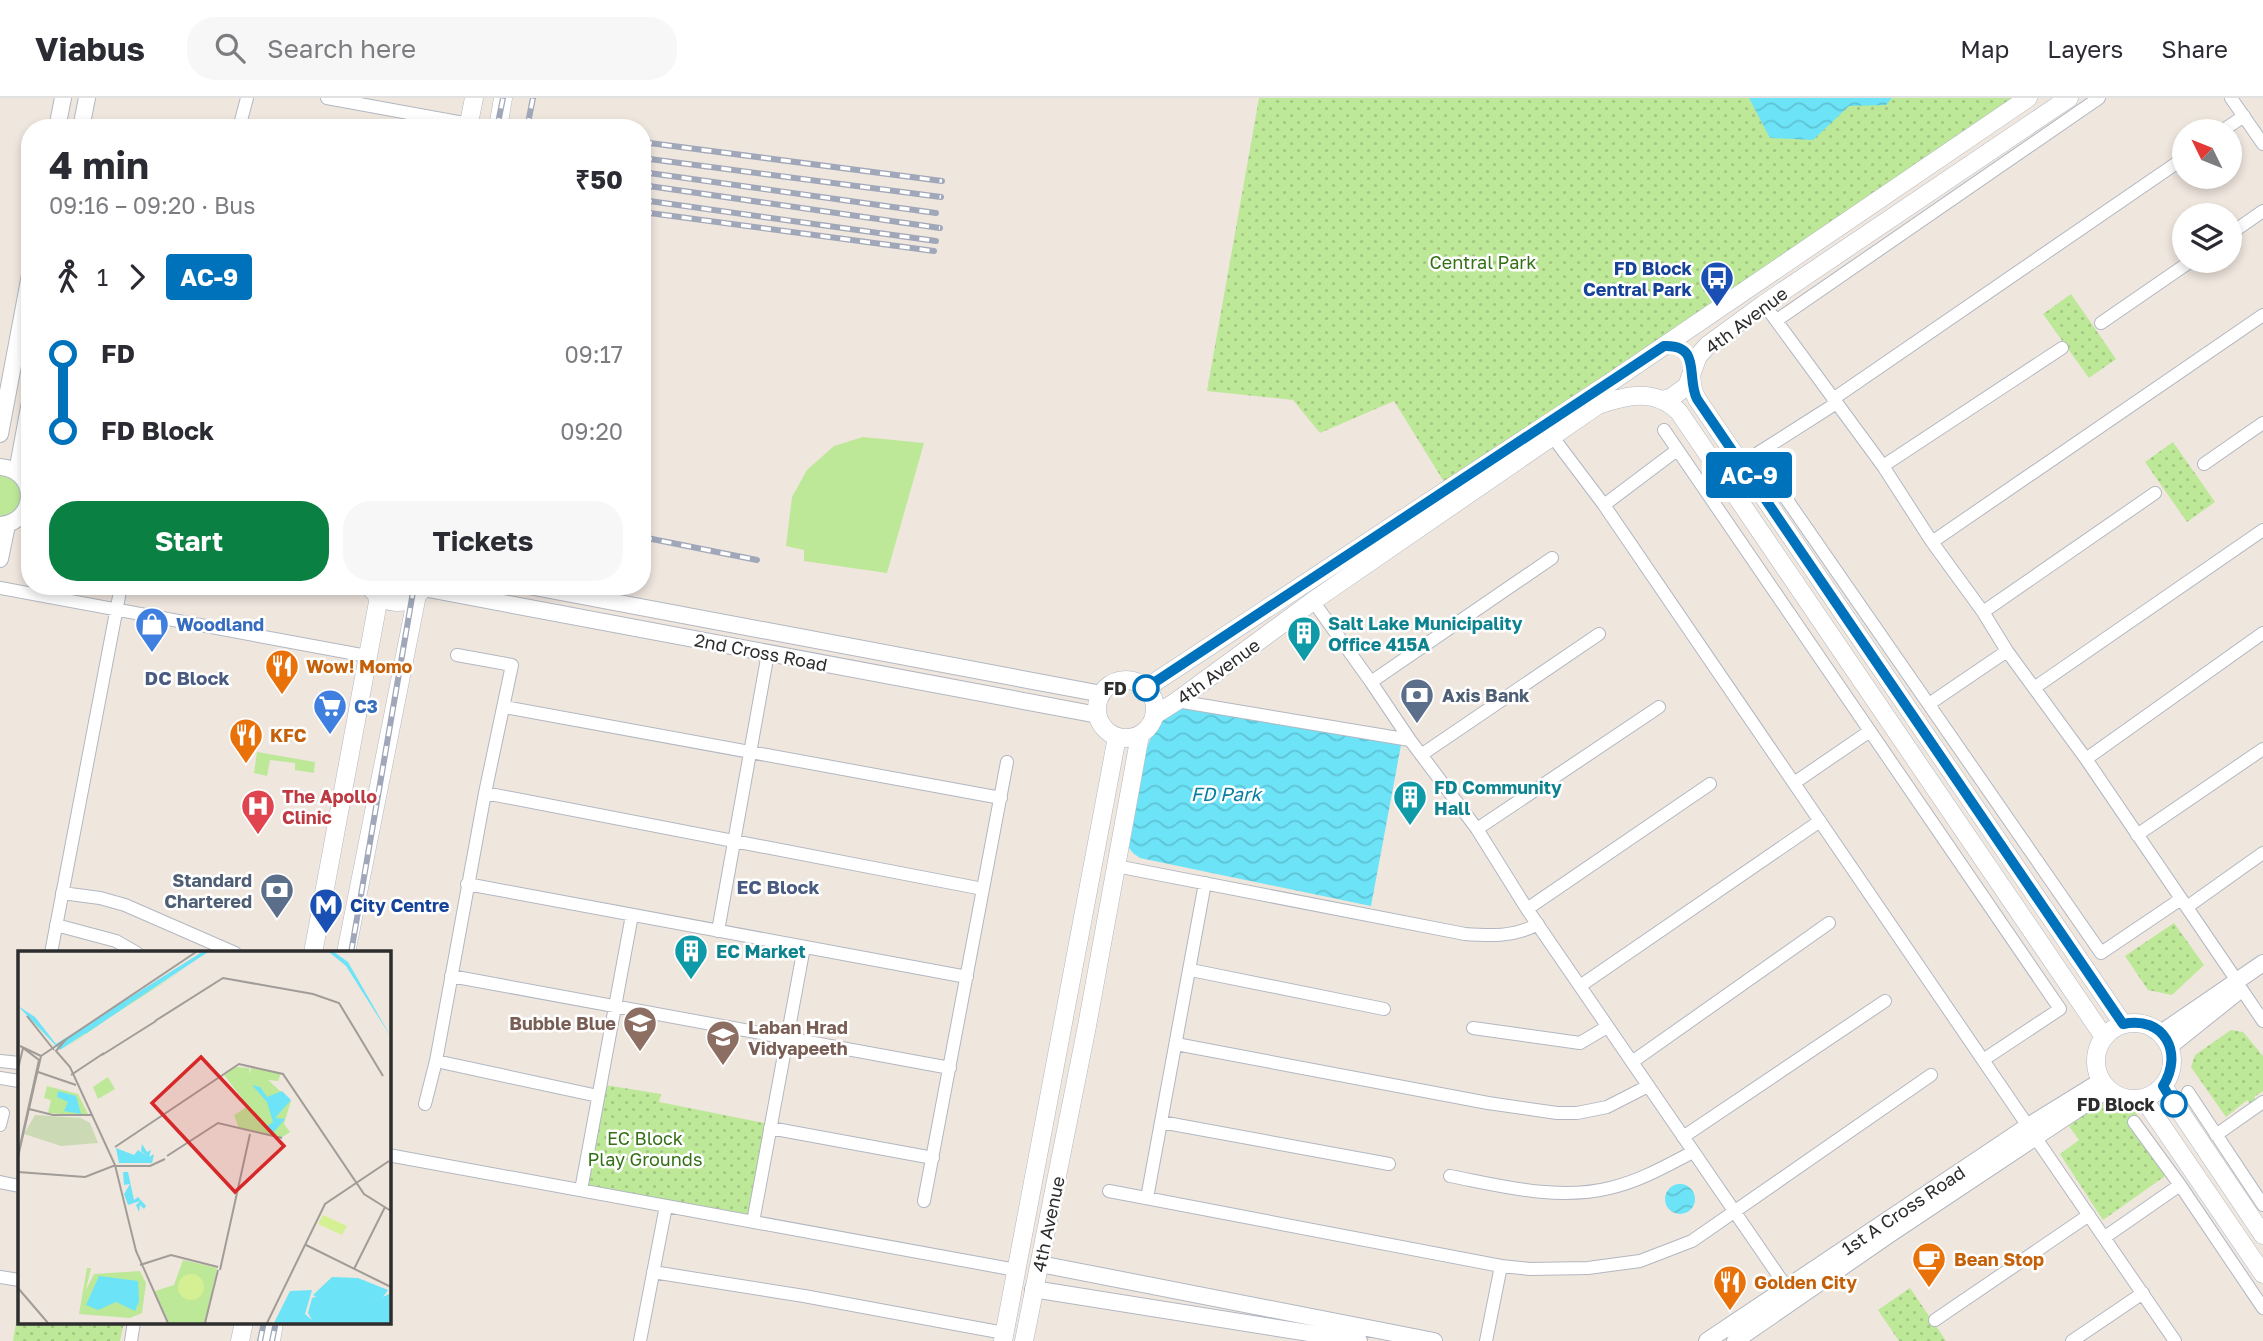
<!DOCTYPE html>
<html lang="en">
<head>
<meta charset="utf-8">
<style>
  :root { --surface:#fff; --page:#f7f7f7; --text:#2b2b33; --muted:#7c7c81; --line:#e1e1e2; --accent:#0b8043 }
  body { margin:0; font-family:"Golos Text",sans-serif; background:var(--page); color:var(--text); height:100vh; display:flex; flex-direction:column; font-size:26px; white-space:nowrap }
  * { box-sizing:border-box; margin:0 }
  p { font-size:23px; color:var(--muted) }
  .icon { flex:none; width:38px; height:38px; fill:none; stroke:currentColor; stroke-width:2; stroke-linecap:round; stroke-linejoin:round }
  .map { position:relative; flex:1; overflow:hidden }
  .side { position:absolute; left:21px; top:21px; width:630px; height:476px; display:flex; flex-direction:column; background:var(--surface); border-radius:28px; box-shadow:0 4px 10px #0003 }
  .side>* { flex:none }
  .badge { padding:0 14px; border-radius:5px; font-size:24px; line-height:46px }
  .needle { width:46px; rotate:313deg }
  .tools { position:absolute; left:2172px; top:21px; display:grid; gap:14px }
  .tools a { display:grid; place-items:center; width:70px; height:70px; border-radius:50%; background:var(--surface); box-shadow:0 4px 10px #0003; font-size:35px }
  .map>.badge { position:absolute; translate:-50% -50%; box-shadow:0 0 0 4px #fff }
  .legs { display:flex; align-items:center; gap:10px; height:77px; padding:0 28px; font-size:23px }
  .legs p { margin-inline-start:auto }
  .headline { display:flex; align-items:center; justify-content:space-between; height:119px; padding:0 28px }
  h1 { font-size:38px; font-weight:700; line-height:52px }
  .cta { display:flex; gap:14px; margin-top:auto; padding:14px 28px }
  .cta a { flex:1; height:80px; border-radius:28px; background:var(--accent); color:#fff; font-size:28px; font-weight:700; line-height:80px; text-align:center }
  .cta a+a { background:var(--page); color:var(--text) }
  ul { padding:0 28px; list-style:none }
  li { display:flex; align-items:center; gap:24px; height:77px; font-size:26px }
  li i { display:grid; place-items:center; width:10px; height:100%; margin:0 9px; background:currentColor }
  li i::after { content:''; width:18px; height:18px; margin:-9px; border:5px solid; border-radius:50%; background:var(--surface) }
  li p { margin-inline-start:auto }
  li:first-child i { background:linear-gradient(#0000 50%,currentColor 0) }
  li:last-child i { background:linear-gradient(currentColor 50%,#0000 0) }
  header { display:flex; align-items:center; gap:42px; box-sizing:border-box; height:98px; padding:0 35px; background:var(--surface); border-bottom:2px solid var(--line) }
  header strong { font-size:33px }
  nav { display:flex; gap:38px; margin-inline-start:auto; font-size:24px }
  .search { width:490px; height:63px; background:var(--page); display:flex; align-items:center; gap:18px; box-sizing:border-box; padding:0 24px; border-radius:28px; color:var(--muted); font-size:26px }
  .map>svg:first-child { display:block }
</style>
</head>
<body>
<header>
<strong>Viabus</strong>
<div class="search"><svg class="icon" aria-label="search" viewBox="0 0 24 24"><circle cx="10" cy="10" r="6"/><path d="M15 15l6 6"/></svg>Search here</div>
<nav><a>Map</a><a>Layers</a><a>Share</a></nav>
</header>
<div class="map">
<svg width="2263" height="1243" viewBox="0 0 2263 1243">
  <defs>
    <pattern id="park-dots" width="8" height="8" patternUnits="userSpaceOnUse" patternTransform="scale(1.75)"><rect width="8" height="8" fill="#bde898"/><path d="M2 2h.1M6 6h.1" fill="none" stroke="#a3c783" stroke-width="1.8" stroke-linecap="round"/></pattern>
    <pattern id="water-waves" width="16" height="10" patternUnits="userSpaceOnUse" patternTransform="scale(1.75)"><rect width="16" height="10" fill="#6ce3f7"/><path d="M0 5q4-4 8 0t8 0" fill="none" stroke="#5ec3d4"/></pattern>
  </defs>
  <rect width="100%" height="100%" fill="#efe6de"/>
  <!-- grass -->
  <path fill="#bde898" d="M863,339l61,6 -37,130 -83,-12v-11l-18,-4 6,-49 15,-27 27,-24z
    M0,376l17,8c10,18 2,32 -17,36z
    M257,654l58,10 -1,11 -19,-3v-7l-25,-3 -3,16 -13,-3z"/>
  <!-- park -->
  <path fill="url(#park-dots)" d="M1259,0h760l-573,387 -52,-84 -74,32 -27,-33 -86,-9z
    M2071,196l45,65 -27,19 -46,-64z
    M2173,344l42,60 -28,20 -42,-60z
    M2174,825l30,42 -32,30 -24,-5 -23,-34z
    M2231,932l12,2 20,24v35l-9,6 5,6 -6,4 -6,-7 -21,17 -35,-50 4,-12z
    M605,987l56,9 -2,8 110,22 -18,94 -166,-31z
    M2106,1002l29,11 33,63 -65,46 -43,-66 19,-14 -10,-14z
    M1910,1190l36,53h-47l-21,-31z
    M19,1206v18h105l-4,19h-107z"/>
  <!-- water -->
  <path fill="url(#water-waves)" d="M1749,0h143l-6,7 -37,1 -36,34 -43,-2z
    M1193,605l208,42 -30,161 -231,-48 -7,-5 -4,-5 18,-100c10,-29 20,-34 46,-45z
    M1665 1101a15 15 0 1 1 30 0a15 15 0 1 1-30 0Z"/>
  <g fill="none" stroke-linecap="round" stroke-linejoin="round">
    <!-- minor casing -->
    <g stroke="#b2b7c1" stroke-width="14">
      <path id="minor" d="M327,0l142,26
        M2231,0l32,46
        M239,30l8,-30
        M2222,33l22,-15
        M2230,136l33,-23
        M1764,206l119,162 49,76 51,70 24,39 79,108 151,222
        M1777,222l322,-222
        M2101,225l90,-62
        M1833,301l351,-241
        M1835,306l-77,49v5l343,495 80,-54
        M1664,332l396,579 -77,51
        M1552,338l52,69 424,621
        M2204,366l59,-41
        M1883,368l179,-118
        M1604,407l73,-55
        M1932,444l331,-227
        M0,490l367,68
        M1313,503l58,81 39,58 67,89 50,80 260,379
        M1983,514l172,-119
        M1371,584l181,-124
        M2034,590l229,-158
        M1177,603l233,39
        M1929,606l78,-53
        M505,609l496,91
        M1421,657l178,-121
        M2086,661l177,-126
        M1794,685l76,-52
        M485,695l498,96
        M1477,731l182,-122
        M2137,737l126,-86
        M1116,768l349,68c26,2 49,3 73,-10
        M467,786l500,93
        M62,795l38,5 25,7 110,48
        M2187,809l76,-54
        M1527,811l183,-125
        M56,827l60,16 21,12
        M718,833l50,-278
        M51,855l70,-367
        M1191,872l193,39
        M451,878l499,92
        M1580,888l240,-165
        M2242,892l21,31
        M1473,930l107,15 27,-16
        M1176,946l312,59 69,10h20l30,-6 41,-21
        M0,963l19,2
        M436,963l162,35
        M1632,964l197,-139
        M0,980l19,3
        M2188,994l75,113
        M425,1006l11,-43 49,-268 27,-128 -55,-10
        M1161,1024l228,42
        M2134,1024l46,63 83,123
        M0,1027l3,-12
        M770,1030l163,30
        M2216,1037l47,-33
        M1683,1039l202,-136
        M2035,1039l140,204
        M388,1057l628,115
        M1450,1078c52,10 107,25 160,12 30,-7 56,-22 83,-36
        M0,1084l19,4
        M581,1092l51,-275
        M1109,1093l392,75 29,3 58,-1 52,-7 52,-20 239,-166
        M1147,1100l58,-315
        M924,1103l83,-439
        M753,1124l51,-275
        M2105,1139l75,-52
        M653,1174l151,24 200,37
        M0,1179l19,3
        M1935,1222l154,-105
        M131,1243l3,-19
        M640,1243l26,-135
        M1486,1243l15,-75
        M2072,1243l71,-48"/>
    </g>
    <!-- tertiary casing -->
    <g stroke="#b2b7c1" stroke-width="18">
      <path id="tertiary" d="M57,30l6,-30
        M81,30l6,-30
        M0,336l30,-159
        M0,369c39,3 38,55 0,58
        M17,374l13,-70
        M0,461l7,-34
        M529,488l573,108
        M423,490l675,127
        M2161,935l102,-70
        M2170,948l65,-52
        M1040,1166l394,77
        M1033,1191l326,52
        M1707,1243l321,-215 73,-45
        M1735,1243l155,-107 218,-145"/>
    </g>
    <!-- secondary casing -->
    <g stroke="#b2b7c1" stroke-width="19">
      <path id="secondary" d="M468,30l6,-30
        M498,30l5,-30
        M1691,281l2,11 4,9 426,625
        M1662,302l10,-3 15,-11 11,-30 10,-11 56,-41 305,-206
        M369,488c14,19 37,22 53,4
        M1097 611a29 29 0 1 1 58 0a29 29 0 1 1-58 0Z
        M1146,590l465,-306 417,-284
        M1155,617l22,-14 136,-100 285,-196c29,-10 57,-17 81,7l425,625
        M313,855l65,-351 -1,-6
        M346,855l71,-358
        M2096 963a38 38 0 1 1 76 0a38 38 0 1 1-76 0Z
        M2163,988l100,149
        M2143,1000l120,176
        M240,1243l4,-19
        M271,1243l3,-19
        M1003,1243l114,-604
        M1024,1243l63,-315 53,-291"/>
    </g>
    <!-- minor -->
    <use href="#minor" stroke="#fff" stroke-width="12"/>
    <!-- tertiary -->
    <use href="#tertiary" stroke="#fff" stroke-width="16"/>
    <!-- secondary -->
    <use href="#secondary" stroke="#fff" stroke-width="18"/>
    <!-- rail casing -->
    <g stroke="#a0a7b8" stroke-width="6">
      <path id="rail" d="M497,30l6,-30
        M527,30l6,-30
        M642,44l300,39
        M642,60l299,39
        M642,74l294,41
        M642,87l298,43
        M642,102l294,41
        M642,114l292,39
        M642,439l115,23
        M351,855l63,-367
        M260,1243l4,-19
        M272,1243l4,-19"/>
    </g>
    <!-- rail -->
    <use href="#rail" stroke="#fff" stroke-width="3.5" stroke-dasharray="10" stroke-linecap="butt"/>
  </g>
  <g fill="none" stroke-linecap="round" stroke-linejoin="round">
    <!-- line-1 casing -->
    <g stroke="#fff" stroke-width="16">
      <path id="line-1" d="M1146,590l518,-342c38,-2 22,32 33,53l426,625c41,-9 61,29 40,62l11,18"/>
    </g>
    <!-- line-1 -->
    <use href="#line-1" stroke="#0072bc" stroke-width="10"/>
  </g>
  <!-- icons -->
  <defs>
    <g id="bus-pin" transform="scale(1.75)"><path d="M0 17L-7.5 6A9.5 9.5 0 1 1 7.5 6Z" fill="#1a4fb4" stroke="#fff"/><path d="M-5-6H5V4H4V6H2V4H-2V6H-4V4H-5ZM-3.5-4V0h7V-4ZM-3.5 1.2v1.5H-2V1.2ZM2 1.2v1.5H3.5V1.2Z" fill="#fff"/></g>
    <g id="shop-pin" transform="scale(1.75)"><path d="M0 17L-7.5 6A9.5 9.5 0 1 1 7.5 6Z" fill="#3f7fe0" stroke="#fff"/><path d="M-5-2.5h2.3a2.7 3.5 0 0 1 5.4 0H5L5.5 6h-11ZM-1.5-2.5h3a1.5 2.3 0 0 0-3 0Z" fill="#fff"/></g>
    <g id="building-pin" transform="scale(1.75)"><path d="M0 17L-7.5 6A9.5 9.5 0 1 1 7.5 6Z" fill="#0f9aa8" stroke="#fff"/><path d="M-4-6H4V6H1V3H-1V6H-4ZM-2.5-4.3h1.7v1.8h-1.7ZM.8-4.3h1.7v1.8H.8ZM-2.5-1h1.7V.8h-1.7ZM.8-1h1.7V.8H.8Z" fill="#fff"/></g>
    <g id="restaurant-pin" transform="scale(1.75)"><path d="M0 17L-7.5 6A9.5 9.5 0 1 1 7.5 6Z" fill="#e8710a" stroke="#fff"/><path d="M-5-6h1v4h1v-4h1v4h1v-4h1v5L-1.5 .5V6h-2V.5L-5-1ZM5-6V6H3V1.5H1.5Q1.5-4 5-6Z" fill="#fff"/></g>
    <g id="bank-pin" transform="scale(1.75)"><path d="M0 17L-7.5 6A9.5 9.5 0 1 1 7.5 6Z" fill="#5c6f8a" stroke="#fff"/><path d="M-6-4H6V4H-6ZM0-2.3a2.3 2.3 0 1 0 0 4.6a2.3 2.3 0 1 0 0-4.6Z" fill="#fff"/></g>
    <g id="supermarket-pin" transform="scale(1.75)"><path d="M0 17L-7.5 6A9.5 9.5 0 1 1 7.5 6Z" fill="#3f7fe0" stroke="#fff"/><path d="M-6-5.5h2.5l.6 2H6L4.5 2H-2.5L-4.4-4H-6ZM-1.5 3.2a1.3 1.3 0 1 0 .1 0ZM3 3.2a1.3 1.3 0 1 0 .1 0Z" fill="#fff"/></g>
    <g id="hospital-pin" transform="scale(1.75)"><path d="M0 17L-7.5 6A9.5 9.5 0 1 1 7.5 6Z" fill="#e0444e" stroke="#fff"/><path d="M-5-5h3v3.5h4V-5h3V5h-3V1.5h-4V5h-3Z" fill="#fff"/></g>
    <g id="metro-pin" transform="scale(1.75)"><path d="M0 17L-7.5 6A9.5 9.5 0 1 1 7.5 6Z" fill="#1a4fb4" stroke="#fff"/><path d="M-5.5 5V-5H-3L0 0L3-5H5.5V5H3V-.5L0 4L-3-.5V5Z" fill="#fff"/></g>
    <g id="school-pin" transform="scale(1.75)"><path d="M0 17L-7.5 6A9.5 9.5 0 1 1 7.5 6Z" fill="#8d6e63" stroke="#fff"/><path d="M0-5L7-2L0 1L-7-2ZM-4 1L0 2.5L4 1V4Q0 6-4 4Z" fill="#fff"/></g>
    <g id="cafe-pin" transform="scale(1.75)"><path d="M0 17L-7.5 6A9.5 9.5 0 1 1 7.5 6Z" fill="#e8710a" stroke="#fff"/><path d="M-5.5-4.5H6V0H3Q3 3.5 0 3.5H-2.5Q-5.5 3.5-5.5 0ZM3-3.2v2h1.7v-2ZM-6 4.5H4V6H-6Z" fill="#fff"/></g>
  </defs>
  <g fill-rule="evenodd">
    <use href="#bus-pin" x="1717" y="180"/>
    <use href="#shop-pin" x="152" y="526"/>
    <use href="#building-pin" x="1304" y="535"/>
    <use href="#restaurant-pin" x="282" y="568"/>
    <use href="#bank-pin" x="1417" y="597"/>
    <use href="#supermarket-pin" x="330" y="608"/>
    <use href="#restaurant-pin" x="246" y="637"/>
    <use href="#building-pin" x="1410" y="699"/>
    <use href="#hospital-pin" x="258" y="708"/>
    <use href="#bank-pin" x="277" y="792"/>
    <use href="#metro-pin" x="326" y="807"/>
    <use href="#building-pin" x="691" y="853"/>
    <use href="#school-pin" x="640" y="925"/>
    <use href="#school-pin" x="723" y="939"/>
    <use href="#cafe-pin" x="1929" y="1161"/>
    <use href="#restaurant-pin" x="1730" y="1184"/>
  </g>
  <!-- markers -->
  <g fill="#fff" stroke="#0072bc" stroke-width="3.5">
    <circle cx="1146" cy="590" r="12"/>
    <circle cx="2174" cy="1006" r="12"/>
  </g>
  <g text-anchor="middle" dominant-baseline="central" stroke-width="5" stroke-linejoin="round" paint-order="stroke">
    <!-- park labels -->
    <g font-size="18" fill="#347016" stroke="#fff">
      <text x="1483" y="164">Central Park</text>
      <text x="645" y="1040">EC Block<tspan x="645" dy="21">Play Grounds</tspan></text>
    </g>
    <!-- transit labels -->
    <g font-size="18" font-weight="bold" fill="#164399" stroke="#fff" text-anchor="end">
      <text x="1692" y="170">FD Block<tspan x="1692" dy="21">Central Park</tspan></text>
      <text x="350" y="807" text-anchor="start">City Centre</text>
    </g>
    <!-- street labels -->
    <g font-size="18" fill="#2d2d2d" stroke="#fff">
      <text transform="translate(1746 222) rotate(-37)">4th Avenue</text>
      <text transform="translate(761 554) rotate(11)">2nd Cross Road</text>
      <text transform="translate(1218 573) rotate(-36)">4th Avenue</text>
      <text transform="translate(1903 1112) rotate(-34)">1st A Cross Road</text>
      <text transform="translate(1048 1126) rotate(-78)">4th Avenue</text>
    </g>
    <!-- culture labels -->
    <g font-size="18" font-weight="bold" fill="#0d838f" stroke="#fff" text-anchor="start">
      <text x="1328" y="525">Salt Lake Municipality<tspan x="1328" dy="21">Office 415A</tspan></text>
      <text x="1434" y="689">FD Community<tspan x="1434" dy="21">Hall</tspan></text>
      <text x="716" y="853">EC Market</text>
    </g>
    <!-- shop labels -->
    <g font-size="18" font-weight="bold" fill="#366cbe" stroke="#fff" text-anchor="start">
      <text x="176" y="526">Woodland</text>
      <text x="354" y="608">C3</text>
    </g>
    <!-- food labels -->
    <g font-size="18" font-weight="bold" fill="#c56008" stroke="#fff" text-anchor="start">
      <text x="306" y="568">Wow! Momo</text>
      <text x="270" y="637">KFC</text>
      <text x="1954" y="1161">Bean Stop</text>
      <text x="1754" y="1184">Golden City</text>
    </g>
    <!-- stop labels -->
    <g font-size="18" font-weight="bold" fill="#2d2d2d" stroke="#fff" text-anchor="end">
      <text x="1127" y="590">FD</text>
      <text x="2155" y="1006">FD Block</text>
    </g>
    <!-- service labels -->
    <g font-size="18" font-weight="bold" fill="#4e5e75" stroke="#fff" text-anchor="start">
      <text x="1442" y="597">Axis Bank</text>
      <text x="252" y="782" text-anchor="end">Standard<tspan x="252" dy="21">Chartered</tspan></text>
    </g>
    <!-- health labels -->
    <g font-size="18" font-weight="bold" fill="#be3a42" stroke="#fff" text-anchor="start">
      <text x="282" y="698">The Apollo<tspan x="282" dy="21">Clinic</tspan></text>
    </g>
    <!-- education labels -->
    <g font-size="18" font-weight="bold" fill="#785e54" stroke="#fff" text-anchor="end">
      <text x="616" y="925">Bubble Blue</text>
      <text x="748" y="929" text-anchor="start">Laban Hrad<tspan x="748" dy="21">Vidyapeeth</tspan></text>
    </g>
    <!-- neighbourhood labels -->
    <g font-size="19" font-weight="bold" fill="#495a81" stroke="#fff">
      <text x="187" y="579">DC Block</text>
      <text x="778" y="788">EC Block</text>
    </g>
    <!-- water labels -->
    <g font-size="19" font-style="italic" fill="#067ea0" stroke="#fff">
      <text x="1226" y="695">FD Park</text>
    </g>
  </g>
  <!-- overview -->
  <g transform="translate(18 853)">
    <rect width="373" height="373" fill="#efe6de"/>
    <path d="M17,164l46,3 9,5 8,20 -37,3 -37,-12z" fill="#cbdab4"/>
    <path d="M167,18l-73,47 -48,33 46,-34zM218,116l13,1 1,6 1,-6 30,5 -3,8 -10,-1 23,21 -7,23 6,8 -9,6 -42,-10 -5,-13 14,-9 -24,-31zM90,126l7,12 -17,10 -5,-12zM29,135l31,8 11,22 -41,-3 3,-13 -7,-2zM165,309l34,8 -12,55h-36l-14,-32 19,-6zM69,317h4l-5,22 8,-16 46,-3 6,12 -4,30 -12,5 -51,-4z" fill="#bde898"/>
    <path d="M305,264l24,11 -5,9 -24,-11zM160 336a13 13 0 1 1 26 0a13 13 0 1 1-26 0Z" fill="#d4f093"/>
    <path d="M184,1h6l-148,98 -42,-44 17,11 21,27zM311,1h5l14,10 43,75 -45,-71zM234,134l8,2 7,10 15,-6 9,9 -16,18 10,1 -11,13 -9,-4 8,-6 -6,-20zM40,140l18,5 5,18 -17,-3 4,-9 -11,-5zM124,193l5,8 4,-2 -2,7 5,-3 -2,9h-33l-3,-15 18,7 4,-5 9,6 -6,-5zM105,221h5l6,28 4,-3 8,9 -2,3 -4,-4 -1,7 -3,-7 4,-4 -12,4 -4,-11 6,-10 -6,1zM81,325l39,5 1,20 -4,10 -19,-9 -18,8 -12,-5zM314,326l26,1 30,12 -5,7 8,-4v30h-117l16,-32 22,-1 -7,24 7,6 -4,-7 4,-15 4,-1 -3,-2z" fill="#6ce3f7"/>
    <path fill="none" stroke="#6ce3f7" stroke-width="3.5" d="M67,81l40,-27"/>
    <path fill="none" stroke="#a19c97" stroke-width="2" d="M9,65l27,34M137,70l68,-43 90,16 26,9 44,73M48,88l-10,12 14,16 45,98 21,86 32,72M2,95l21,10M84,104l54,-34M0,118l5,-21 16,12 -21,95M20,121l38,13M53,124l33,-22M11,158l24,6h40M97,196l124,-83 44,10 81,120 27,17M149,205l51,-33 64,15M0,206l23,-101 155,-104M0,221l67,5 28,-11h37l15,-7M288,294l85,42M122,314l31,-10 47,12M336,318l31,-62M202,319l30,-136M0,337l30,35M187,372l13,-53M249,372l58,-119 64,-43"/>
    <path fill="#d62828" fill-opacity="0.15" stroke="#d62828" stroke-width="3.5" d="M183,106l83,89 -49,46 -83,-89z"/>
    <rect width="373" height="373" fill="none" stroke="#2d2d2d" stroke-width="3.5"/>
  </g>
</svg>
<div class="tools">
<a><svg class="needle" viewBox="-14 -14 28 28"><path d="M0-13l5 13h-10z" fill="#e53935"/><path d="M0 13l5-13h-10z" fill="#7c7c81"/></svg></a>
<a><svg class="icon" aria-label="layers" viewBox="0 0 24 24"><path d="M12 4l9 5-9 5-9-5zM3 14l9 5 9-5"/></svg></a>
</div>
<b class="badge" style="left:1749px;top:377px;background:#0072bc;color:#fff">AC-9</b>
<section class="side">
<div class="headline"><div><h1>4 min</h1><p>09:16 – 09:20 · Bus</p></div><b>₹50</b></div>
<div class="legs"><svg class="icon" aria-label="walk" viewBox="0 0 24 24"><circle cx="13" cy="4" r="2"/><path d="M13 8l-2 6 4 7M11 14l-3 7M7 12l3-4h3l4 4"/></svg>1<svg class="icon" aria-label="forward" viewBox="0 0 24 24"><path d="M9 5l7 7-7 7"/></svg><b class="badge" style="background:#0072bc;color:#fff">AC-9</b></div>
<ul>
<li><i style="color:#0072bc"></i><b>FD</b><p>09:17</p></li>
<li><i style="color:#0072bc"></i><b>FD Block</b><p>09:20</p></li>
</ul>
<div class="cta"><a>Start</a><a>Tickets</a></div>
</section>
</div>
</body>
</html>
